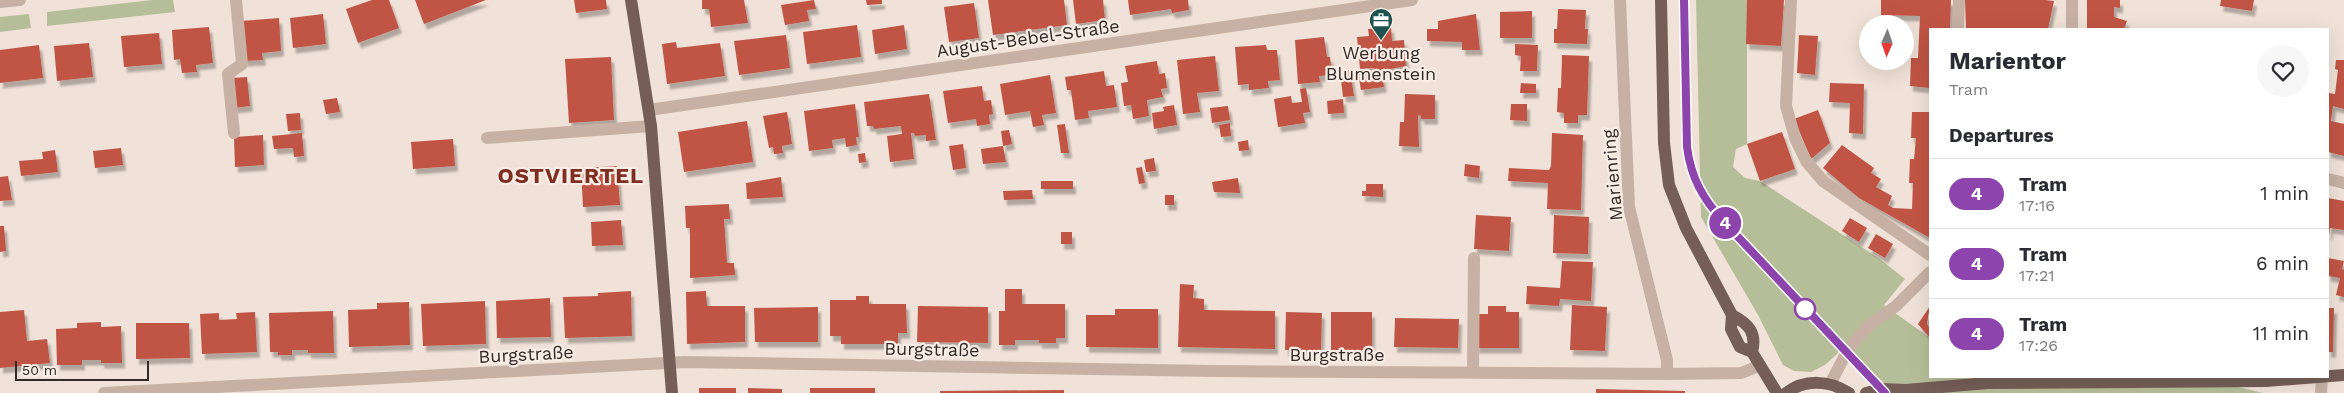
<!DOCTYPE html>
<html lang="en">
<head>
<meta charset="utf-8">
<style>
  :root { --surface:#fff; --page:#f7f7f7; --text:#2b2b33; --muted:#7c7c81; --line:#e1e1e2 }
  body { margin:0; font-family:"Work Sans",sans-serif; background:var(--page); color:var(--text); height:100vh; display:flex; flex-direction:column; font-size:19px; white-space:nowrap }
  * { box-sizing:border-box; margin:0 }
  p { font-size:16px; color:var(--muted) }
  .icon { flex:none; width:28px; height:28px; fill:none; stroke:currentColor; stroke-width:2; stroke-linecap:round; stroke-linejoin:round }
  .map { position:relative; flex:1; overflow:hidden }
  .side { position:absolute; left:1929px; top:28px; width:400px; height:350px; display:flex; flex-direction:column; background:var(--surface); border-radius:0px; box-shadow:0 5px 20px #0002 }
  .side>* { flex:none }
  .badge { padding:0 10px; border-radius:16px; font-size:18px; line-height:32px }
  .needle { width:32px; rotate:182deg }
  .buttons { position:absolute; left:1859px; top:15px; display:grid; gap:10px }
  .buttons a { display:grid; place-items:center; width:55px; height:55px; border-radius:50%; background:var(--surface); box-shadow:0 5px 20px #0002; font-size:25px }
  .scale { position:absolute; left:15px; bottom:12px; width:134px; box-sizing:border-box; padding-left:5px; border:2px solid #332926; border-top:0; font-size:14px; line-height:18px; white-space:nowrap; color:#332926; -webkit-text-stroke:4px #f8ede4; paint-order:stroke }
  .map>.badge { position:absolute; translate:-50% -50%; box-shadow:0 0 0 2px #fff }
  h2 { padding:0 20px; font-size:19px; line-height:45px }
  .round { display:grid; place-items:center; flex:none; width:52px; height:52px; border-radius:26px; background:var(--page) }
  .headline { display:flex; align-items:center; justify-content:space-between; height:85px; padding:0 20px }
  h1 { font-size:24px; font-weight:700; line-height:38px }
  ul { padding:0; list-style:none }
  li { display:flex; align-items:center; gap:15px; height:70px; padding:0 20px; border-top:1px solid var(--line) }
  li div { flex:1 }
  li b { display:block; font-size:19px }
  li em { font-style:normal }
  li .badge { min-width:55px; font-weight:700; text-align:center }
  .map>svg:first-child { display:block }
</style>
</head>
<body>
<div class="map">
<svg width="2344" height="393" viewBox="0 0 2344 393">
  <defs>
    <filter id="shadow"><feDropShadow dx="3" dy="5.5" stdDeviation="1" flood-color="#0004"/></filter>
  </defs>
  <rect width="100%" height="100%" fill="#f0e2d8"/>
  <!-- green -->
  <path fill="#b6be99" d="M152,0h21l2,12 -128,14v-14z
    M1696,0h51v144l-11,5 -3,18 12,11 15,3 120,78 25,20 -21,26 46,33v38h263l70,17h-369l-51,-48 -6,9 -12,11 -14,7 -17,-1 -11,-6 -25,-50 -57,-98z
    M29,14l2,14 -31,4v-15z"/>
  <!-- building -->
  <path fill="#c15545" filter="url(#shadow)" d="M372,0h17l10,28 -41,15 -12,-34z
    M415,0h71l-62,24z
    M574,0h32l1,9 -31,4z
    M702,0h42l4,23 -37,4 -2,-18h-7z
    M814,0l2,9 -9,1 2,11 -24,4 -4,-20z
    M866,0h16v4l-15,1z
    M988,0h76l3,25 -74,10z
    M1073,0h30l2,20 -29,4z
    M1128,0h60l1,10 -17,3 -1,-4 -41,6z
    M1747,0h37l-3,46 -35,-2z
    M1881,0h70l-1,29h-20v59l-20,-2 1,-28h7l2,-42 -39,-1z
    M1965,0h80l9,1 -6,28h-82z
    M2087,0h33v8l-6,-1v10l13,4 -3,8h-37z
    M2221,0h33l-2,11 -32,-5z
    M974,3l5,35 -30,4 -5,-35z
    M1558,9l28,1 -1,19h3l-1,15 -33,-1v-14h3z
    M1532,11v27h-32v-26z
    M323,14l3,30 -33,4 -3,-30z
    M1476,14l4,36h-18v-8l-35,-1v-12h11v-8z
    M279,18l2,33 -19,2 1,7 -19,1 -3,-40z
    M857,25l4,32 -54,7 -4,-32z
    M904,25l3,24 -32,5 -3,-24z
    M209,27l4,36 -17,2 1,7 -15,1 -2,-14 -6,1 -2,-30z
    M1391,27l1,14 12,-1 2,26 -32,6v-4l-14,1 -3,-32 12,-1 -1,-7z
    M159,33l3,31 -38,3 -3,-31z
    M786,35l4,33 -51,7 -5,-34z
    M1799,35l19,1 -3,39 -18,-2z
    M1324,37l3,20h3l2,18 -13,1 1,6 -22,2 -3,-44z
    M676,42l1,6 43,-5 5,33 -58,8 -5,-40z
    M89,43l4,34 -36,4 -3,-35z
    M1515,44l23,1 -1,26h-17l1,-15 -6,-1z
    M39,45l4,33 -43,5v-33z
    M1266,45l1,5h10l3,30 -12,1 1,7 -20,2v-6l-11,1 -3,-38z
    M1562,55l27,1 -2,59h-9v8h-14v-10l-7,-1 1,-24h3z
    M1215,56l4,35 -22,2 3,19 -17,2 -6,-54z
    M611,57l3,63 -45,3 -4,-64z
    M2336,60h8v49l-11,-3 -2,15 13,3v32l-16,-4v-59l7,1 3,-24 -3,-1z
    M1157,61l2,13 6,-1 2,15 -6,1 2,8 -16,3 2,16 -16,3 -2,-14 -7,1 -3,-23 7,-1 -3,-16z
    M1350,70l4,26 -11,1 -3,-26z
    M1104,71l2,15 8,-1 3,22 -29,4 1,7 -14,2 -4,-30h-4l-2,-13z
    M1369,72l1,4 12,-1 2,12 -23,3 -3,-17z
    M1050,75l6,38 -14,2 2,10 -11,2 -3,-16 -25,4 -5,-31z
    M247,77l3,29 -16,2 -3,-30z
    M1521,83l15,1v9h-16z
    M1830,83l34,1 -1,50 -14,-1 1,-30 -21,-1z
    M982,86l2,15 7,-1 2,14 -4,1 1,9 -13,2 -1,-7 -28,4 -5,-32z
    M1306,88l4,24 -7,1 2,10 -27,4 -4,-28 17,-3 1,7 10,-1 -2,-13z
    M929,94l7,46 -10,1v-6l-11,1 -1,-3h-3l3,26 -24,3 -3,-26 15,-2 -1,-8 -27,3 -1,-3h-6l-3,-24z
    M1405,94l30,1v24h-14v-3l-3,-1 1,32 -20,-1 1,-24h4z
    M337,98l3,14 -14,2 -3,-14z
    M1343,99l1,14 -16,1 -1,-13z
    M855,104l4,33h-3l1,8 -11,2 -1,-9 -13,2 1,8 -24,3 -5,-40z
    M1511,104h16v17l-17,-1z
    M1174,105l3,20 -23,4 -2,-16 12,-2 -1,-4z
    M1228,106l2,14 -18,3 -2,-15z
    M1818,110l12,33 -19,16 -17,-40z
    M787,112l5,32 -10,2 1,7 -9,1 -1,-7 -4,1 -6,-32z
    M1912,112h18v126l-71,-40 -36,-30 19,-23 32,23 -3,5 10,6 -5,8 16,9 -4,9 5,3 19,1 1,-26h-4l1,-24h4l2,-21h-5z
    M300,113l1,17 -13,1 -2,-17z
    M747,121l6,41 -69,10 -6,-40z
    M1230,123l1,13 -10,1 -2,-12z
    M1065,124l4,29h-8l-4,-28z
    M1009,130l3,14 -9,2 -2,-15z
    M1782,132l13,37 -35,12 -13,-37z
    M302,133l2,23 -10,1 -1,-9 -19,1 -2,-13z
    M1552,133l31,2 -2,75 -34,-1 1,-26 -40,-2 1,-13 40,2 2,-4z
    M263,135l1,30 -29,2 -1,-30z
    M453,139l2,27 -42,3 -2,-27z
    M1248,140l1,10 -10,1 -1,-9z
    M963,144l3,24 -13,2 -4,-24z
    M1003,146l3,16 -23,2 -2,-15z
    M121,148l2,17 -28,3 -2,-17z
    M55,150l3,22 -37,4 -2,-15 24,-2 -1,-7z
    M865,153l1,9 -7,1 -1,-9z
    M1154,158l2,13 -10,1 -2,-12z
    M1465,164l15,2 -1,12 -15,-2z
    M617,166l3,39 -37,2 -2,-39z
    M1142,167l3,16 -6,1 -3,-16z
    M8,176l4,24 -12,1v-24z
    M781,177l2,20 -36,2 -1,-16z
    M1238,178l2,15 -26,-1 -2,-10z
    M1041,181h32v8h-32z
    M1366,184h17v13l-21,-1v-5h4z
    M1032,190l1,9 -29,1 -1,-9z
    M1165,195h9v10h-9z
    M2328,198l16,3v29l-14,-2 -1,7 -1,-1z
    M729,204l1,15h-6l3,44h7l1,12 -45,3v-50h-4l-1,-22z
    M1476,215l35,2 -2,34 -35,-2z
    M1554,215l35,2 -1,37 -35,-1z
    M1850,218l17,10 -8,14 -17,-11z
    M621,220l2,25 -31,1 -1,-24z
    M0,226h4l2,25 -6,1z
    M1061,232h11v12h-11z
    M1876,234l17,10 -8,14 -17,-10z
    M2328,258l16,3 -2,8 2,1v27l-8,-2 4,-17 -12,-2z
    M1562,261l31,1 -2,39 -31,-2 -1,7 -33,-2 1,-18 33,2z
    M1180,284l14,1 -1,13 11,1v11l71,1v38l-97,-2z
    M1005,289h17v15h43v34h-9v5h-17v-3h-24v5h-16v-34h6z
    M631,291l1,45 -67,2 -2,-41 35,-1v-3z
    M706,291l1,15h38v36l-58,2 -1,-52z
    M856,296h13v8h37l1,29h-9v11h-57v-8h-11v-36h26z
    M550,298l1,39 -54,1 -1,-37z
    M485,301l1,43 -63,2 -2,-42z
    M409,302l1,43 -61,2 -1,-37 29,-1v-6z
    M1572,305l35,2 -2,44 -35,-1z
    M918,306l70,1v36l-71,-1z
    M1488,306h18v6h13v36h-43v-34h12z
    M1930,306l-3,18 3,5v9l-12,-14z
    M818,307v35h-63l-1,-34z
    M2328,308h6l-1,44h-5z
    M1115,309h43v39l-72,-1v-32h29z
    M24,310l3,31 20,-2 3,24 -50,5v-56z
    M333,311l1,42h-26v-3h-16v5h-14v-3h-8l-1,-39z
    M255,312l2,40 -55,2 -2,-40 19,-1v7l18,-1 -1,-6z
    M1286,312l36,1 -1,37h-36z
    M1331,312h41v38h-41z
    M1395,318l64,1 -1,29 -64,-1z
    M101,322v5l20,-1 1,37h-21v-3h-19v5h-25l-1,-36 21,-1v-5z
    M136,323h53l1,35 -54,1z
    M699,388h37v5h-37z
    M748,388l34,1v4h-34z
    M810,388h65v5h-65z
    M1596,389l89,2v2h-89z
    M1064,390v3h-124v-2z"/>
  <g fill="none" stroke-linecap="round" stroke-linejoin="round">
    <!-- minor -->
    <path stroke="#c7b1a5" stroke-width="12" d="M1620,0l9,207 38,153v14
      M1791,0l-5,106 9,32 11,23 17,20 107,74
      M2072,0v29
      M0,2l20,-2
      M1958,29l1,-29
      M649,110l763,-110
      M234,133l-6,-59 14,-10 -6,-64
      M487,138l164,-12
      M2328,179l16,4
      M1473,372l1,-114
      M1830,384l19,-36 8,-10 10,-11 29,-21 34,-34
      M104,393l580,-31 529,9 454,3 74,-1 18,-7
      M2321,393l1,-16"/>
    <!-- major -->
    <path stroke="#755e57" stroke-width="12" d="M631,0l20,126 21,267
      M1661,0l3,143 5,42 17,43 46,87 -1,14 9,18 12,5 25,41
      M1732,315c17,9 25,18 20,37
      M1786,393c19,-14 43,-13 63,0
      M1866,393l15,-4 25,1 82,-7 278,-2 78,-6"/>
    <!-- tram -->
    <path stroke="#332926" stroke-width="1" d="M1684,0l3,147c4,31 17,52 37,75l161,171"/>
  </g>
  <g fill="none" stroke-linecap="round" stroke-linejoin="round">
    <!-- line casing -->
    <g stroke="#fff" stroke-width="11">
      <path id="line" d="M1684,0l3,147c4,31 16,52 37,75l161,171"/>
    </g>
    <!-- line -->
    <use href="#line" stroke="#8e44ad" stroke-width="8"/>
  </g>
  <!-- icons -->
  <defs>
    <g id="office-pin" transform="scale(1.25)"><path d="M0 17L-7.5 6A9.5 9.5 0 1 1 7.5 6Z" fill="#1d5351" stroke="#f8ede4"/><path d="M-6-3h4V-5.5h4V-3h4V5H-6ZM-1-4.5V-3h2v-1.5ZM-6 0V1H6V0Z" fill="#fff"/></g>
  </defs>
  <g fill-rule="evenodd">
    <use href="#office-pin" x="1381" y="20"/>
  </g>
  <!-- markers -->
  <circle fill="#fff" stroke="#8e44ad" stroke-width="2.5" cx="1805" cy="309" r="10"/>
  <g text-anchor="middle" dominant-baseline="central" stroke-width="4.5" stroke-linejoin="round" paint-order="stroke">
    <!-- street labels -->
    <g font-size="18" fill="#332926" stroke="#f8ede4">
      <text transform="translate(1028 38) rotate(-8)">August-Bebel-Straße</text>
      <text transform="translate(1612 175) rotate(-95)">Marienring</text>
      <text transform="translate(932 349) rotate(1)">Burgstraße</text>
      <text transform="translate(526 354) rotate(-3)">Burgstraße</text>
      <text x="1337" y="354">Burgstraße</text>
    </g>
    <!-- poi labels -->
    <g font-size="18" fill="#332926" stroke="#f8ede4">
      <text x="1381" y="52">Werbung<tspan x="1381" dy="21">Blumenstein</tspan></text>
    </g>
    <!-- district labels -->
    <g font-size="22" font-weight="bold" letter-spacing="1" fill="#7f2e22" stroke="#f8ede4">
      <text x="571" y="175">OSTVIERTEL</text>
    </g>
  </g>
</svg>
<div class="buttons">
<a><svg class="needle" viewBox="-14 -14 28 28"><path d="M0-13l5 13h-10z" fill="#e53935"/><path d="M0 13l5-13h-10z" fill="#7c7c81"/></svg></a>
</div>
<div class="scale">50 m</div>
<b class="badge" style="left:1725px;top:223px;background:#8e44ad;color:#fff">4</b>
<section class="side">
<div class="headline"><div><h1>Marientor</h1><p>Tram</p></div><a class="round"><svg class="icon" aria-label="heart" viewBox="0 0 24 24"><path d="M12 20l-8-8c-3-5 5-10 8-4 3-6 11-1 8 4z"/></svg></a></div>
<h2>Departures</h2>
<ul>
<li><span class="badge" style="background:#8e44ad;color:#fff">4</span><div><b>Tram</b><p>17:16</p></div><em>1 min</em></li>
<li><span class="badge" style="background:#8e44ad;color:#fff">4</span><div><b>Tram</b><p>17:21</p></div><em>6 min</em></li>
<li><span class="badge" style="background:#8e44ad;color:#fff">4</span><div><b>Tram</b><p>17:26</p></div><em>11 min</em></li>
</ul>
</section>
</div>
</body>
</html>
